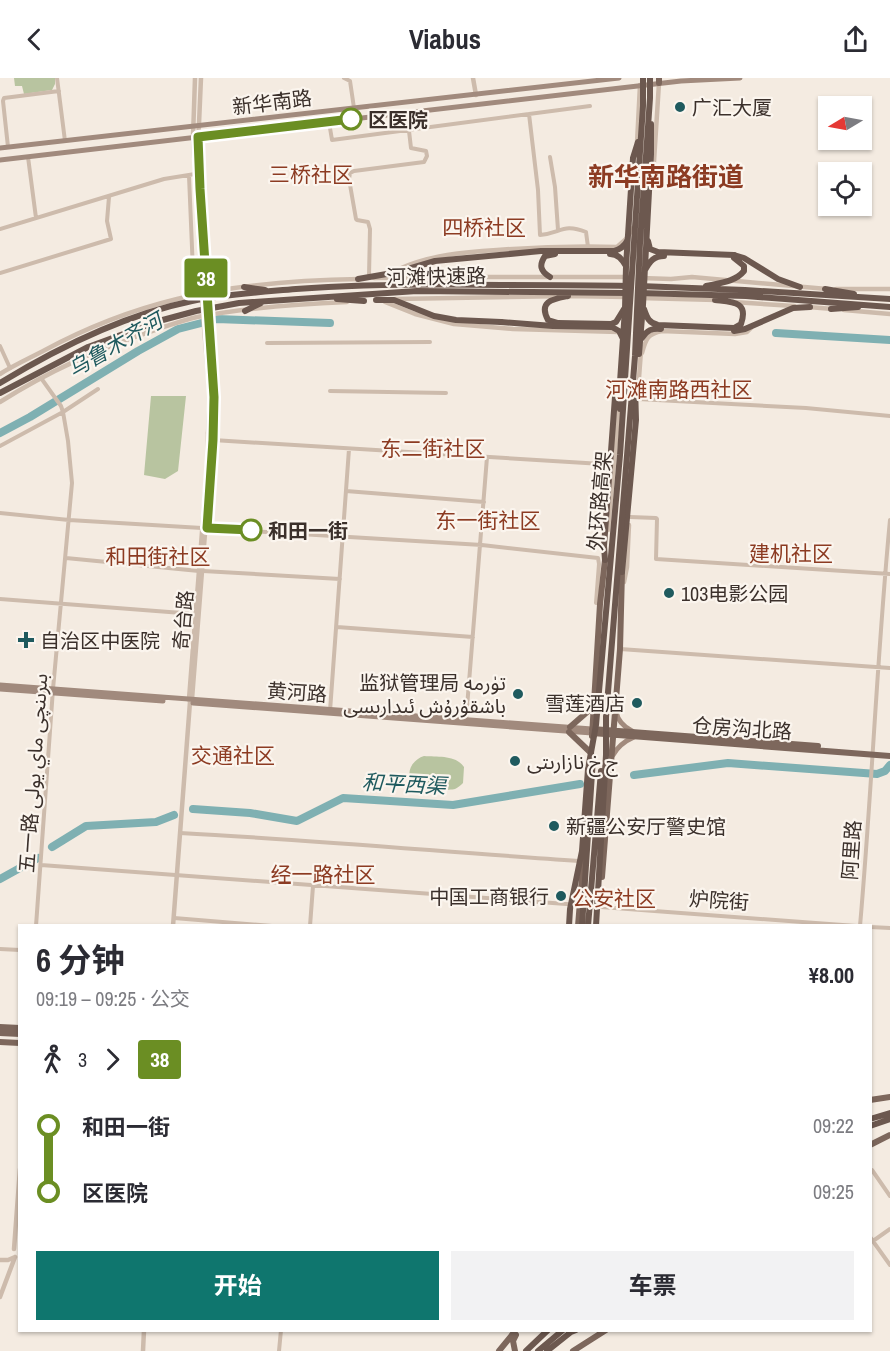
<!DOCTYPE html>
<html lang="zh">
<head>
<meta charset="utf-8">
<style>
  :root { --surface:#fff; --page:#f2f2f3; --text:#2b2b33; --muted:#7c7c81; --accent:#0f766e }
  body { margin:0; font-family:"Archivo Narrow","Noto Sans Arabic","Noto Sans SC",sans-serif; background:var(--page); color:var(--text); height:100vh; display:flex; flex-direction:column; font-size:22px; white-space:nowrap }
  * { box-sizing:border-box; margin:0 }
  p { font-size:20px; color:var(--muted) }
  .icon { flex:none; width:33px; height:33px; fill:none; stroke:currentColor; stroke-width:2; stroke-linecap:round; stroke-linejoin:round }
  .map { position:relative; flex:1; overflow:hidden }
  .details { position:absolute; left:18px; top:846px; width:854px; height:408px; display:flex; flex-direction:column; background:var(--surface); border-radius:0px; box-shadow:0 2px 4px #0004 }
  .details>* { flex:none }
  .badge { padding:0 12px; border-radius:4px; font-size:21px; line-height:39px }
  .needle { width:39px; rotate:260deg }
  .fabs { position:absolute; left:818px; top:18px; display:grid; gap:12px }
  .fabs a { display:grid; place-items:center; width:54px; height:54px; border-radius:0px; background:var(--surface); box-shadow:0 2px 4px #0004; font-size:30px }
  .map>.badge { position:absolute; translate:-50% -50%; box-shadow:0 0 0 3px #fff }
  .legs { display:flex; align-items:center; gap:9px; height:66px; padding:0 18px; font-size:20px }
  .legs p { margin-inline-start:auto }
  .summary { display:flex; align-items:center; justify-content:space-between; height:102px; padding:0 18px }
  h1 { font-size:33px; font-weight:700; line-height:45px }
  .cta { display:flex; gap:12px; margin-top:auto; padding:12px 18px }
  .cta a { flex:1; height:69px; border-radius:0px; background:var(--accent); color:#fff; font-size:24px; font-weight:700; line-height:69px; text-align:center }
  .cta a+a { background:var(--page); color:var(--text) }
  ul { padding:0 18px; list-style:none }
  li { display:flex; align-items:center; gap:21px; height:66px; font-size:22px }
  li i { display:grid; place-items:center; width:9px; height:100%; margin:0 8px; background:currentColor }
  li i::after { content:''; width:15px; height:15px; margin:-8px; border:4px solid; border-radius:50%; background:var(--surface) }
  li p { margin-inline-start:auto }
  li:first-child i { background:linear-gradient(#0000 50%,currentColor 0) }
  li:last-child i { background:linear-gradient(currentColor 50%,#0000 0) }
  header { display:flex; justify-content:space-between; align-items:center; height:78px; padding:0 18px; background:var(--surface); font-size:27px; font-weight:700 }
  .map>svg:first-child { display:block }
</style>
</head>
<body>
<header><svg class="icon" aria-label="back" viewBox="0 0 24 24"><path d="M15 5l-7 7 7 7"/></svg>Viabus<svg class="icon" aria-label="share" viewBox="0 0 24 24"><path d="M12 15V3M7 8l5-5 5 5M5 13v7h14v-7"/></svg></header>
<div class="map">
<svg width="890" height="1273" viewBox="0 0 890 1273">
  <rect width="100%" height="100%" fill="#f4ebe1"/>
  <!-- green -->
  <path fill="#b8c4a0" d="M14,0h41v6l-3,6 -28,4 -2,-8h-7z
    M151,318h35l-8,75 -13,8 -21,-4z
    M424,678c14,1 32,-1 40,11l-1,16c-2,2 -6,5 -8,6 -5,2 -34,-1 -39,-4 -13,-9 -5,-25 8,-29z"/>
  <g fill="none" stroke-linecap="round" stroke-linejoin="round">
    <!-- river -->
    <path stroke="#7fb0b2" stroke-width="8" d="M776,255l114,7
      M0,355l30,-16 108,-66 40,-22 39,-10 113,4
      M634,697l94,-12 149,11 8,-3 5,-6
      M193,731l57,4 47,8 46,-23 110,7 127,-21
      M52,769l34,-21 70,-4 18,-7
      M0,801l38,-21"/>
    <!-- minor -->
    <path stroke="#cdbbac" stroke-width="4" d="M57,0l8,63
      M344,0l6,3 4,27
      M529,36l9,76 2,45c21,-2 23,-12 46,-3l2,15
      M329,44l3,18 258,-34
      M8,69l-5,-46 1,-3 55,-7
      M28,79l8,61
      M550,79l5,30 3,43
      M189,98l5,119
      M0,151l164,-50 31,-5
      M0,195l111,-34 -4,-18 2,-24
      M369,198l1,-47 -2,-7 -11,-2 -1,-1 -7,-40 1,-6 4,-2 70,-9 3,-6 -1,-5 -15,-3 -2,-17
      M267,265l163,-1
      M0,268l10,22
      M330,313l116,2
      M638,321l168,9 84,8
      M213,362l389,24 8,3
      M0,368l63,-34 35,-23
      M346,413l138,11
      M0,435l69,7 413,25 116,13 1,6 -3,39
      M630,439l26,1 1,1 -1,40 234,15
      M66,480l133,13
      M203,493l137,8
      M0,521l195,15
      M337,549l136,10
      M620,571l270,19
      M330,633l19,-262
      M466,642l21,-263
      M180,755c133,7 266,19 399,28
      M41,787l539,40
      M588,828l268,20
      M174,840l98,8
      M36,848l17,-237 19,-206 -4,-42 -5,-29 -2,-6 -20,-28
      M310,848l3,-40
      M860,848c12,-136 17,-271 30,-406
      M870,849l20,1
      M0,871l20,1
      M872,1092l18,26
      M870,1159l20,28
      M873,1163l17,-12
      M279,1273l2,-21"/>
    <!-- tertiary -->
    <path stroke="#cdbbac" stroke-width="4.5" d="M195,0l-2,59 3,52
      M473,0l3,17
      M637,65l3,-58
      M653,99l6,-94
      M200,111l-2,-42 3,-69
      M399,191c31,-14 65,-17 98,-19 40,-3 80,-4 120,-3l9,-8 7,-11
      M374,200l77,-1h176
      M641,200l30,1 21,-2 135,12
      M836,211h54
      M640,220l76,2
      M395,221l173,-3 58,1
      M385,224l30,12 39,10 59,5 106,3
      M733,224l61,4
      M808,229l25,2
      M844,232l46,4
      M642,275c4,-14 5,-19 20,-22l73,3 12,-2 4,-4
      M0,296c14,-9 30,-16 45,-24 41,-22 87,-40 132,-51 60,-15 122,-19 183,-20
      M638,313l3,-40
      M0,324c49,-31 102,-55 158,-73 12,-4 26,-9 39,-12 49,-9 100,-13 150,-15
      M608,452l11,-123
      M624,504l3,-15 2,-42
      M190,624l-1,-3 19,-244v-22
      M173,848l17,-224 2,-3 21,-268
      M14,1171l6,-80
      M0,1182h8l7,-3
      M0,1219l15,-40
      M143,1273l1,-21"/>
    <!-- secondary -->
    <path stroke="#a18a7d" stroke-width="5" d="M0,70l619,-70
      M0,82l681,-79 59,-3
      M0,607l592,44
      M0,611l163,12
      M193,625l399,30
      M616,634c2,9 8,15 16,19
      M613,677c5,-9 12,-14 21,-18"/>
    <!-- primary -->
    <path stroke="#7d675c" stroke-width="6" d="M659,0v5
      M570,649l24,-21
      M592,651l226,17
      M569,654l22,21
      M592,655l298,23
      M592,658l8,-132 5,-44
      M602,799l18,-228 2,-77
      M578,848l6,-73
      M0,949l20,1
      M0,955l20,1
      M0,964l20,1
      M870,1022l20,-3
      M870,1067l20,-10
      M499,1273l17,-21
      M515,1273l-2,-10 3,-6
      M573,1273l33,-21"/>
    <!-- trunk -->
    <path stroke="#6c584f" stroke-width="6" d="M610,176c8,0 12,5 16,12
      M734,177l10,3 34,21 22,8
      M550,199c-10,-6 -11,-12 -5,-21l10,-2
      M358,201l40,-7 37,-11 106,-10h73c6,-2 10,-4 13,-10
      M639,208l106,4 145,9
      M706,208c14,-3 29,-4 38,-15v-5l-10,-8
      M244,209l21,3
      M825,211l29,5
      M639,215l107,3 144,11
      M568,218c-15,3 -30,5 -20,24l10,3 53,1 5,-2 8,-13
      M337,221l27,2
      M376,222h18l40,16 22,4 45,2
      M715,222c17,2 34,1 26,24l-7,4
      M831,231l27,-2
      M245,233l16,-8
      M734,253l11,-2 48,-21 17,-1
      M0,305c59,-36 124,-68 192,-82 34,-7 70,-9 104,-12 69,-5 137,-5 205,-4 43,0 85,0 128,1
      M0,315l88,-46 38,-14 33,-12 37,-10 43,-8 178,-12 212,2
      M604,468l1,14
      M622,494l14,-152 -1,-34
      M870,1041l20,-6
      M870,1048l20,-7
      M526,1273l22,-21
      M538,1273l25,-21
      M547,1273l24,-19 5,-2"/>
    <!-- tertiary-bridge -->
    <path stroke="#cdbbac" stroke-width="4.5" d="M196,111l8,138 6,70 -2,36
      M200,111l14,208 -1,34"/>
    <!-- trunk-bridge -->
    <path stroke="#6c584f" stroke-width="6" d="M648,163l2,8 8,3 76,3
      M645,192c5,-9 9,-14 19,-14
      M644,231c3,9 5,14 14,16l76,3
      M501,244l52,4 59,1 7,4 4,8
      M642,260c5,-8 10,-10 19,-9
      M639,276l4,-49 8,-151v-30
      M620,331v-27l5,-73 1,-43 7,-108 5,-16
      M604,468l11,-149 2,-9
      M569,848l1,-17 12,-58 6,-82 8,-44 24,-270 23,-349v-28
      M582,848l11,-168
      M588,848l13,-155
      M596,848l10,-171v-38l29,-361 5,-113 10,-145v-20"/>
  </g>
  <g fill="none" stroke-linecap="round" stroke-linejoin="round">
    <!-- line-1 casing -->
    <g stroke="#fff" stroke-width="14">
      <path id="line-1" d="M251,452l-44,-2 6,-88 1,-43 -14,-208 -2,-52 153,-18"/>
    </g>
    <!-- line-1 -->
    <use href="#line-1" stroke="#6b8e23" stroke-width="9"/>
  </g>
  <!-- markers -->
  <g fill="#1f5a5e" stroke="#fbf5ee" stroke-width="2">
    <circle cx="680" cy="29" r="6"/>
    <circle cx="669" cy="515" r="6"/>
    <path d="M23 553h6v6h6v6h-6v6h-6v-6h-6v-6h6z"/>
    <circle cx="518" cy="616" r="6"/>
    <circle cx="637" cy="625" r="6"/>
    <circle cx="515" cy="683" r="6"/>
    <circle cx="554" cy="748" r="6"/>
    <circle cx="561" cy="818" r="6"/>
  </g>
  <g fill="#fff" stroke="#6b8e23" stroke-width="3">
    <circle cx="351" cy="41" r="10"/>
    <circle cx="251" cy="452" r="10"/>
  </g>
  <g text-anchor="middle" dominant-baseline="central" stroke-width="4.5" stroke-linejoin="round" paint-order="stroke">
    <!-- street labels -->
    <g font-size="20" fill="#3b302b" stroke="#fbf5ee">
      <text transform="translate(272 24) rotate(-7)">新华南路</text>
      <text transform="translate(436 198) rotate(-1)">河滩快速路</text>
      <text transform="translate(599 423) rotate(-85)">外环路高架</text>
      <text transform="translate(183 542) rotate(-85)">奇台路</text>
      <text transform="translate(297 614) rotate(4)">黄河路</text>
      <text transform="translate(742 650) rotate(4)">仓房沟北路</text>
      <text transform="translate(33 695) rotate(-86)">五一路 بىرىنچى ماي يولى</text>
      <text transform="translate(851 772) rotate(-86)">阿里路</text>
      <text transform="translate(719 822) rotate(4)">炉院街</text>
    </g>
    <!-- poi labels -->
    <g font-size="20" fill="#3b302b" stroke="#fbf5ee" text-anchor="start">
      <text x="692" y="29">广汇大厦</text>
      <text x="681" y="515">103电影公园</text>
      <text x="40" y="562">自治区中医院</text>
      <text x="506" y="604" text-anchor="end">监狱管理局 تۈرمە<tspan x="506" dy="23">باشقۇرۇش ئىدارىسى</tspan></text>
      <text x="625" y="625" text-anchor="end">雪莲酒店</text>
      <text x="527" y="683">ج خ نازارىتى</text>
      <text x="566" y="748">新疆公安厅警史馆</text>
      <text x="549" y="818" text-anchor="end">中国工商银行</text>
    </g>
    <!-- stop labels -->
    <g font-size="20" font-weight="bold" fill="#3b302b" stroke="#fbf5ee" text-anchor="start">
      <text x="368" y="41">区医院</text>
      <text x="268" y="452">和田一街</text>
    </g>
    <!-- neighbourhood labels -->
    <g font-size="21" fill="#8c3b22" stroke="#fbf5ee">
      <text x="311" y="96">三桥社区</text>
      <text x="484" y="149">四桥社区</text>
      <text x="679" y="311">河滩南路西社区</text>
      <text x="433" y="370">东二街社区</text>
      <text x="488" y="442">东一街社区</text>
      <text x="791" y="475">建机社区</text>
      <text x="158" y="478">和田街社区</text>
      <text x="233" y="677">交通社区</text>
      <text x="323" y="796">经一路社区</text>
      <text x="614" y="820">公安社区</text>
    </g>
    <!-- water labels -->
    <g font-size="21" font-style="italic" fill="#1f5a5e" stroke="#fbf5ee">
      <text transform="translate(115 267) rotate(-30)">乌鲁木齐河</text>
      <text transform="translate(404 706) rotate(3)">和平西渠</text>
    </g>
    <!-- district labels -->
    <g font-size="26" font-weight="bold" fill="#8c3b22" stroke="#fbf5ee">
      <text x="666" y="98">新华南路街道</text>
    </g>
  </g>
</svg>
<div class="fabs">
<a><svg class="needle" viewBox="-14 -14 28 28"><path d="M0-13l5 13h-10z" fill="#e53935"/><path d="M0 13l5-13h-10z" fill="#7c7c81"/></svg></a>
<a><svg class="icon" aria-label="locate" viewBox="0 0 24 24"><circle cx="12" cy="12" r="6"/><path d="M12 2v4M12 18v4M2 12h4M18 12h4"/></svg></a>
</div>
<b class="badge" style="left:206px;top:200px;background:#6b8e23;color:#fff">38</b>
<section class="details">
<div class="summary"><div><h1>6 分钟</h1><p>09:19 – 09:25 · 公交</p></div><b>¥8.00</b></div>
<div class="legs"><svg class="icon" aria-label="walk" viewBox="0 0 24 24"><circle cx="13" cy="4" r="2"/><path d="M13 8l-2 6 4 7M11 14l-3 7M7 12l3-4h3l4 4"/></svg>3<svg class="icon" aria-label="forward" viewBox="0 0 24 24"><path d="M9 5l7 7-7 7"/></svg><b class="badge" style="background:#6b8e23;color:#fff">38</b></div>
<ul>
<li><i style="color:#6b8e23"></i><b>和田一街</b><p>09:22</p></li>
<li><i style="color:#6b8e23"></i><b>区医院</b><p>09:25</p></li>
</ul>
<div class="cta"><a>开始</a><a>车票</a></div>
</section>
</div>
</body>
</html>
